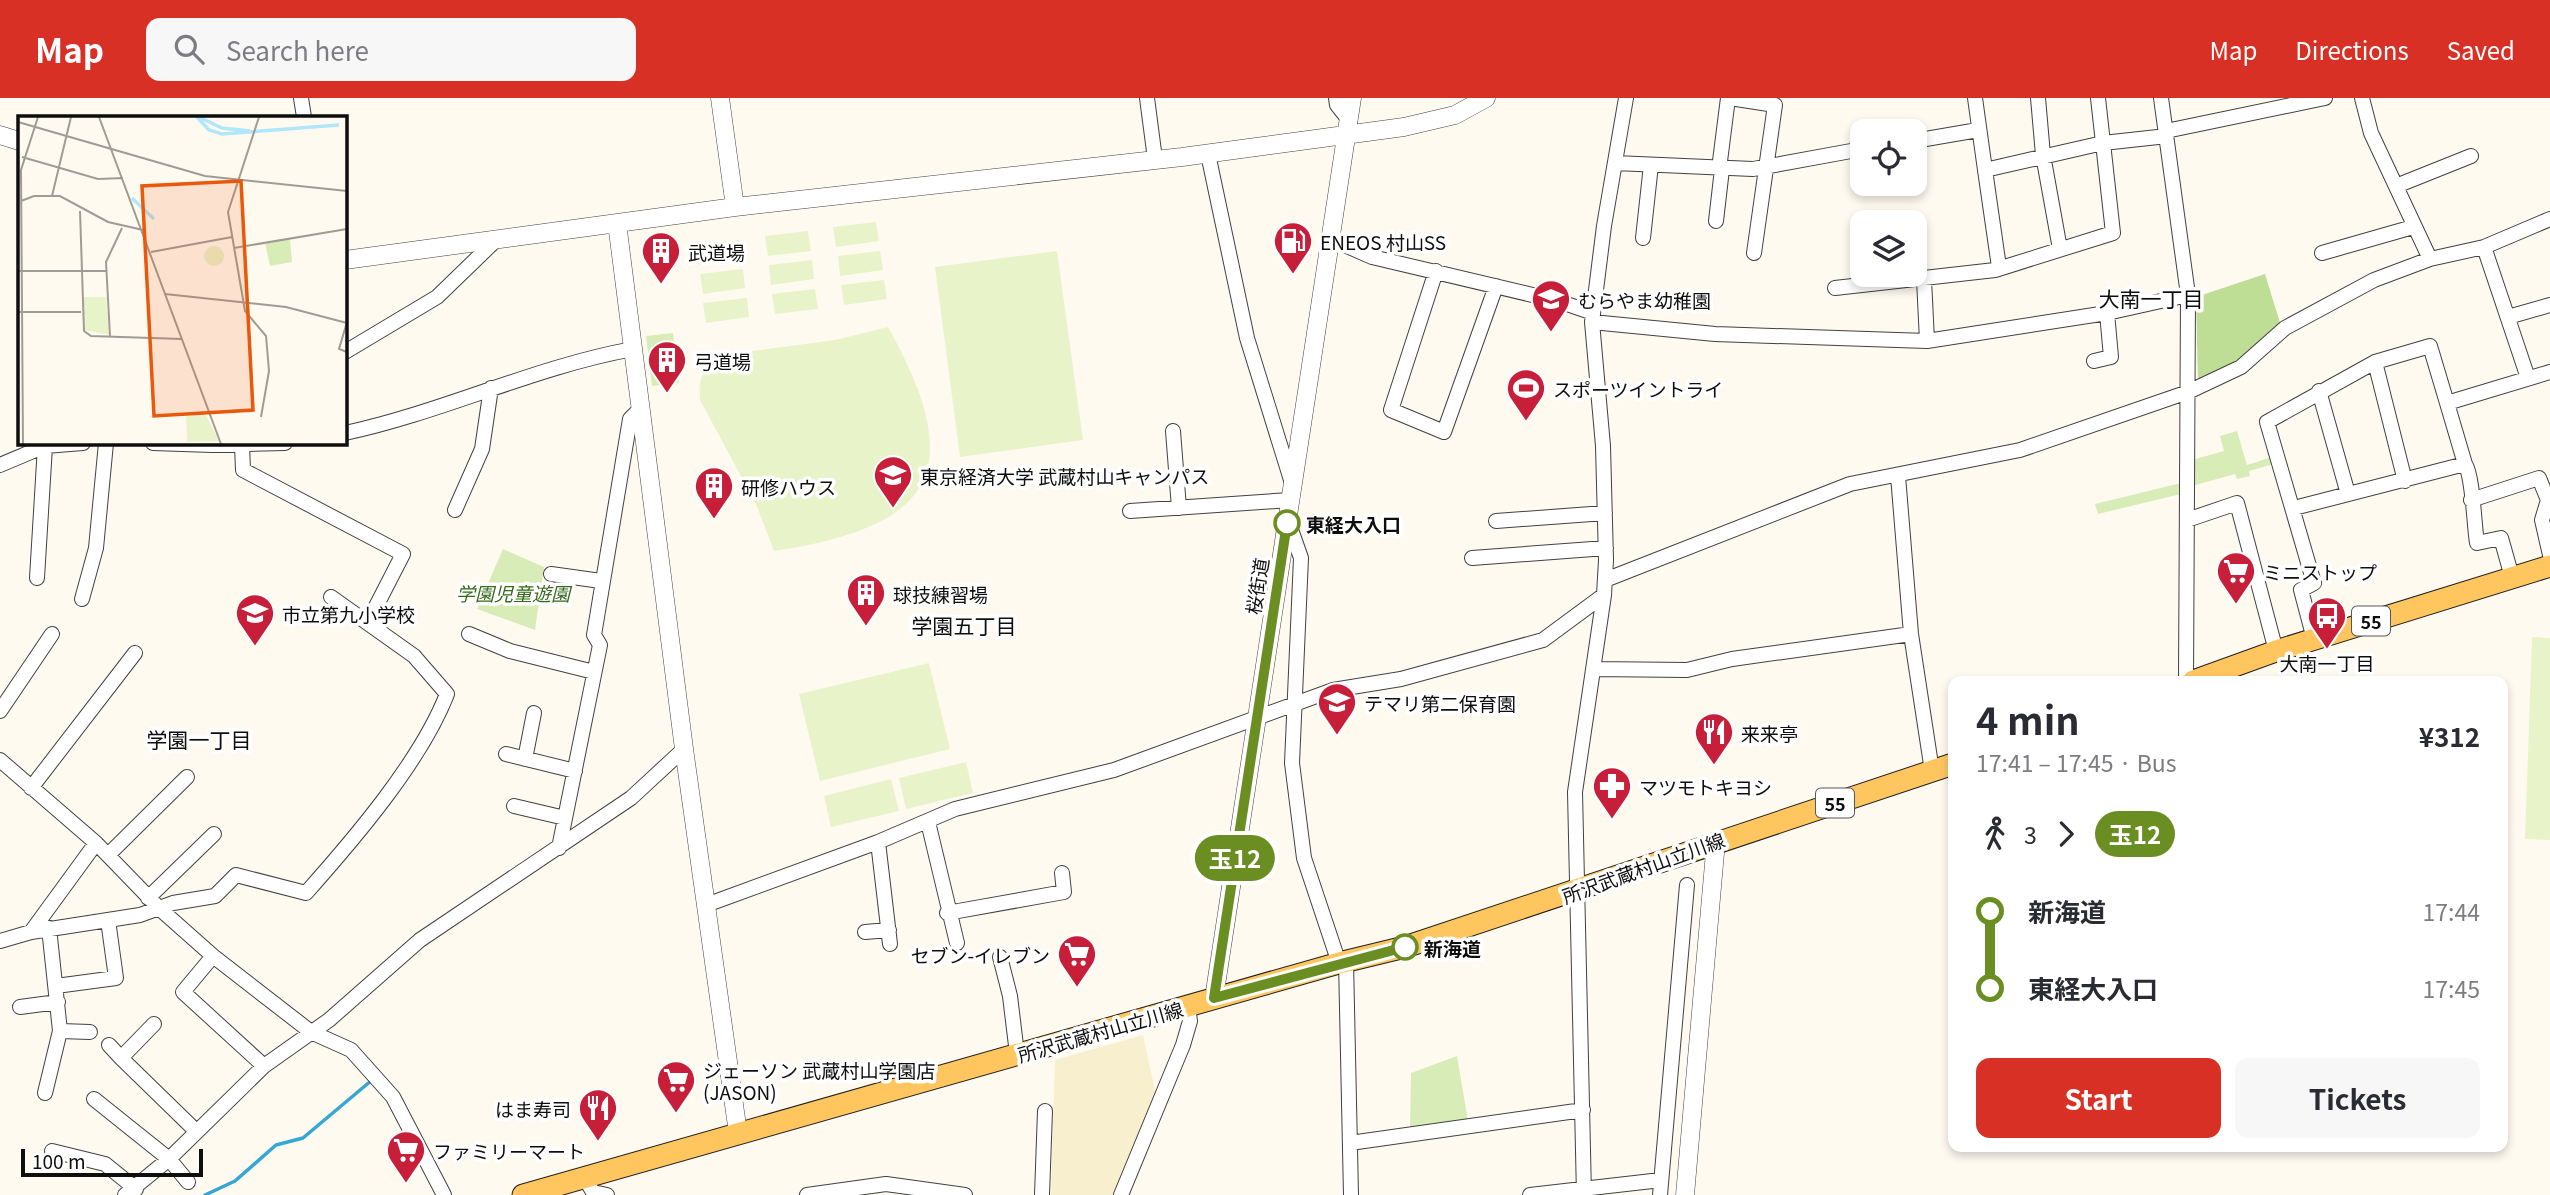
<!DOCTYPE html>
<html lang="en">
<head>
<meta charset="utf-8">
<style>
  :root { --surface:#fff; --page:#f7f7f7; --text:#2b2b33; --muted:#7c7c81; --accent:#d93025 }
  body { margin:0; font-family:Georgia,"Noto Sans JP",serif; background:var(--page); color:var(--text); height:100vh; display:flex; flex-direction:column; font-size:26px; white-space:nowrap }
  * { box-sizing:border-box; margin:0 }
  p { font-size:23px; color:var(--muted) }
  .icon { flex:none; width:38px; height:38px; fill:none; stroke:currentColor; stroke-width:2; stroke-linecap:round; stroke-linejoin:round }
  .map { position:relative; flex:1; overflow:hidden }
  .drawer { position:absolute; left:1948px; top:578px; width:560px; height:476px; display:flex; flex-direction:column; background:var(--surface); border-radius:14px; box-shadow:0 4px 10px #0003 }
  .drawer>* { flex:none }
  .badge { padding:0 14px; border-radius:23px; font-size:24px; line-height:46px }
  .fabs { position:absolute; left:1850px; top:21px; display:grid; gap:14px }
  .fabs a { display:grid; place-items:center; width:77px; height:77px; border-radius:14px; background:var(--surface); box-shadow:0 4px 10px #0003; font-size:35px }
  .scale { position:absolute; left:21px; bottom:18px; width:182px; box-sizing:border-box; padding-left:7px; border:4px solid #0e0e0e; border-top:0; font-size:19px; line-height:24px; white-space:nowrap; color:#0e0e0e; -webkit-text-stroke:5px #fff; paint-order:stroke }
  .map>.badge { position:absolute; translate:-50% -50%; box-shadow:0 0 0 4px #fff }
  .legs { display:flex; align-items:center; gap:10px; height:77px; padding:0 28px; font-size:23px }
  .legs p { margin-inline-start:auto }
  .headline { display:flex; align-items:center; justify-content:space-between; height:119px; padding:0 28px }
  h1 { font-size:38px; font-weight:700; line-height:52px }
  .action { display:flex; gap:14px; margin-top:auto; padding:14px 28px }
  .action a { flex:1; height:80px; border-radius:14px; background:var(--accent); color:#fff; font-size:28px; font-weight:700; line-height:80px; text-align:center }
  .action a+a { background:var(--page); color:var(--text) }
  ul { padding:0 28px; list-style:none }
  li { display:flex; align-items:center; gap:24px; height:77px; font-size:26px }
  li i { display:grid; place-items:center; width:10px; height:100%; margin:0 9px; background:currentColor }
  li i::after { content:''; width:18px; height:18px; margin:-9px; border:5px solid; border-radius:50%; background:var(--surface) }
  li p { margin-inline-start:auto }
  li:first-child i { background:linear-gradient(#0000 50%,currentColor 0) }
  li:last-child i { background:linear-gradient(currentColor 50%,#0000 0) }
  header { display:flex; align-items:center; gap:42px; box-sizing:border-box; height:98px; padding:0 35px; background:var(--accent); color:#fff }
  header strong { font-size:33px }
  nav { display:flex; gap:38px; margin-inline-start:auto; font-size:24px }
  .search { width:490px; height:63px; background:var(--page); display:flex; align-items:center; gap:18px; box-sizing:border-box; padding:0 24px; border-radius:14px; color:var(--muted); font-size:26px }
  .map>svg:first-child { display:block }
</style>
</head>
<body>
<header>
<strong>Map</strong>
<div class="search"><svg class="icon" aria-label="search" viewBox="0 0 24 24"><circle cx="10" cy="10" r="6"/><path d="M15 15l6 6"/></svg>Search here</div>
<nav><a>Map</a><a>Directions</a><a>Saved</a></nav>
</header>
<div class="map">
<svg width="2550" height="1097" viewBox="0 0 2550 1097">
  <rect width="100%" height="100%" fill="#fffaf0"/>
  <!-- farmland -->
  <path fill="#f7efce" d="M1143,937l13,60 -40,100h-65l4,-135z"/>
  <!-- green -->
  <path fill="#d8ecb7" d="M673,235l6,50 -27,3 -6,-50z
    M2237,333l10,34 28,-9 2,7 -28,8 1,5 -13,3 -2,-5 -43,12v-26l32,-9 -4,-15z
    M2181,385v11l-83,20 -3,-10z
    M503,451l41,18 -9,63 -58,-21z
    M1457,958l11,65 -58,9 1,-57z"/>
  <!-- forest -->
  <path fill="#bede95" d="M2265,176l16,52 -38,33 -45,26 -2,-88z"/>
  <!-- pitch -->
  <path fill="#e9f3c9" d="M876,124l3,19 -43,6 -3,-20z
    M808,133l3,20 -43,5 -3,-20z
    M739,142l3,19 -43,6 -3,-20z
    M880,153l3,19 -43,6 -2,-20z
    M1057,153l26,189 -123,17 -25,-190z
    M812,162l2,19 -43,6 -2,-20z
    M743,171l2,19 -42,6 -3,-20z
    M884,182l3,19 -43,6 -3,-20z
    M815,191l3,20 -43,5 -3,-20z
    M747,200l2,19 -43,6 -3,-20z
    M888,229c82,146 44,200 -114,224l-18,-47 -56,-104c-2,-22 3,-34 23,-45l112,-15z
    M2532,539l18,1v202l-25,-1z
    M929,565l21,86 -130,32 -21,-87z
    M966,664l7,31 -67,16 -7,-31z
    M891,681l8,32 -68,16 -7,-31z"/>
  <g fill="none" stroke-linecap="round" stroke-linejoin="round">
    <!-- stream -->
    <path stroke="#34a7d5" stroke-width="3.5" d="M205,1097l30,-14 41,-36 27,-7 69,-58"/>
    <!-- minor casing -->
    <g stroke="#414141" stroke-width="16">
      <path id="minor" d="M301,0l3,19
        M1147,0l8,61
        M1336,0l1,7 12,15
        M1730,0l45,7 -21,148
        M1975,0l10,72 118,-27 64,-7
        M2038,0l5,57 17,94
        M2161,0l27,197 -2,386
        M2362,0l9,35 59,126
        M2166,33l159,-33
        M1914,43l64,-11
        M1208,56l39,184 44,142
        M1615,65l138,6 109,-20
        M1719,71l9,-71
        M1985,72l14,97
        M2396,88l75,-30
        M1716,123l6,-52
        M1643,140l8,-73
        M1331,141l41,18 186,44 35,12
        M2484,149l44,131
        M2322,155l91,-26
        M1436,173l-45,139 53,22 52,-146
        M1924,181l3,62
        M1835,190l160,-18 118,-37 -15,-135
        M2508,219l42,-12
        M1592,224l123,12 212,7 180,-28 81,-18
        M345,254l92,-55 61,-59
        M2094,263l17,-4 -4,-44
        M2375,264l30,119
        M2319,293l29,103
        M1173,333l6,77
        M345,335c98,-21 189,-66 288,-84
        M153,345l59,2 73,-2
        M242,347l1,25 160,84 -35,68
        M2465,366c8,12 9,61 12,79l24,-5 11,39
        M0,367l45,-19 38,-3
        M1898,378l13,158 21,137
        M2471,402l68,-22 9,22 -6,20 8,35
        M2294,410l171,-44 -18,-61
        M455,412l27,-61 9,-61
        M1130,413l160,-11
        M2187,422l50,-17 39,148
        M1288,423l13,37 -9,205 12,95 35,105
        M1496,423l109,-8
        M1472,460l134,-10
        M551,476l50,7
        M37,480l8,-132
        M1605,482l245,-96 170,-34 168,-58 53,-25 44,-39 89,-48 56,-21 54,-12 66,-28
        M82,501l14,-51 10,-105
        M469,536l41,17 84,21
        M2314,541l-13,-49 13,-7 -47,-161 108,-60 55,-16 17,57 103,-31
        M1593,571l94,1 45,-11 179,-25
        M0,613l52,-77
        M506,656l69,17
        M525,661l9,-46
        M0,662l96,83 64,66 53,47 98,76 40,18 42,47 51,98
        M31,690l104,-135
        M514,708l51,12
        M928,724l29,121
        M878,744l12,102
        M559,750l41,-203 -6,-10 36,-216 10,-10
        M108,757l79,-78
        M148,800l66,-64
        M706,807l172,-63 77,-33 159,-39 219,-80 68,-11 142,-39 61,-45
        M947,815l117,-21 -2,-19
        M31,834l65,-89
        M865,834l24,-2
        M0,843l31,-9 109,-17 33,-12 42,-7 21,-21 70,18c48,-54 115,-132 141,-199l-33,-38 -83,-59
        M213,858l-30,36 81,74
        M1000,859l10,39 7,58
        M1346,863l5,234
        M56,888l60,-8 -8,-58
        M20,909l38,-5
        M154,926l-33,34 75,73
        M60,933l30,1
        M109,947l12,13
        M45,995l15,-62 -11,-103
        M94,1001l75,60 19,23
        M1350,1045l233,-33
        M52,1053l53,13 31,25
        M584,1079l9,15 14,3
        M125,1097l44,-36 95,-93 65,-46 91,-80 211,-142 53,-49
        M807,1097l79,-11 79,11
        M1042,1097l3,-84
        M1121,1097l62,-150 7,-24 -2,-15
        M1530,1097l131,-15
        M1584,1097l-9,-403 29,-197 2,-35 -3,-114 -11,-124 12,-96 22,-128
        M1660,1097l27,-310"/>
    </g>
    <!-- tertiary casing -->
    <g stroke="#414141" stroke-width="19">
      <path id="tertiary" d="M720,0l15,109
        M0,37l19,6
        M617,125l67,526 54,384
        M345,162l390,-53 447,-50 222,-30 51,-12 31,-17
        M1214,900l138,-900
        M1685,1097l31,-354"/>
    </g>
    <!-- primary casing -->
    <g stroke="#1f1f1f" stroke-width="23">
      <path id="primary" d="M2193,583l83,-30 274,-85
        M523,1097l816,-232 66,-16 548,-183"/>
    </g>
    <!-- minor -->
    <use href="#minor" stroke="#fff" stroke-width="14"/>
    <!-- tertiary -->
    <use href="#tertiary" stroke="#fff" stroke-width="18"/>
    <!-- primary -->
    <use href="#primary" stroke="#ffc660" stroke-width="21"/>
  </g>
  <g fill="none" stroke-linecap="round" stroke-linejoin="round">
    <!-- line-1 casing -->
    <g stroke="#fff" stroke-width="16">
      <path id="line-1" d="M1287,425l-73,475 191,-51"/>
    </g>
    <!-- line-1 -->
    <use href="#line-1" stroke="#6b8e23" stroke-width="10"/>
  </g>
  <!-- icons -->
  <defs>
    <g id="fuel-pin" transform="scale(2.0125)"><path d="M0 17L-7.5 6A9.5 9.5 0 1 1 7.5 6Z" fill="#c71e39" stroke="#fff"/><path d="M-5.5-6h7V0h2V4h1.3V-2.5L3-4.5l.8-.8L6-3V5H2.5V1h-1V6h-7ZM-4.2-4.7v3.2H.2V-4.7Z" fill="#fff"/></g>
    <g id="building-pin" transform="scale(2.0125)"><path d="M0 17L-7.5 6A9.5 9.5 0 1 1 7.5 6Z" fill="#c71e39" stroke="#fff"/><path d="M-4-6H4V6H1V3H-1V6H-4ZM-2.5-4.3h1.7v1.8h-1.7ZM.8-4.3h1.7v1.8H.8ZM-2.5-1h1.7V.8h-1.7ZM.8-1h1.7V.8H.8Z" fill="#fff"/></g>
    <g id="school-pin" transform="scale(2.0125)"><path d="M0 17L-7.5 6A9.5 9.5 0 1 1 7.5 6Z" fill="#c71e39" stroke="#fff"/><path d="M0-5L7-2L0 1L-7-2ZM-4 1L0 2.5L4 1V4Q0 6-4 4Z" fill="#fff"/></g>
    <g id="stadium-pin" transform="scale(2.0125)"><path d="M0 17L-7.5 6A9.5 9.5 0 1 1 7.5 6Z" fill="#c71e39" stroke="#fff"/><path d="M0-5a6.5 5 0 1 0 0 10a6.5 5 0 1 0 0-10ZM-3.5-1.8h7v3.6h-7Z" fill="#fff"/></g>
    <g id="university-pin" transform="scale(2.0125)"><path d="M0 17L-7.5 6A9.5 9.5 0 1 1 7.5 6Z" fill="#c71e39" stroke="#fff"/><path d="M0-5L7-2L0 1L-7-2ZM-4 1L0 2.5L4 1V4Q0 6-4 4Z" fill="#fff"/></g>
    <g id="supermarket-pin" transform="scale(2.0125)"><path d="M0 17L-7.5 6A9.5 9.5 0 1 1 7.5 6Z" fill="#c71e39" stroke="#fff"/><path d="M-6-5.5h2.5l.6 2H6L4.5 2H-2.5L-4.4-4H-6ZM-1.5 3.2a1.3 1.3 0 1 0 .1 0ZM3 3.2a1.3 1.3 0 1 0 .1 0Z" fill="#fff"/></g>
    <g id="bus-pin" transform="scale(2.0125)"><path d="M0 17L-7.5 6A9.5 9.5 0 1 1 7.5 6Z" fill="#c71e39" stroke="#fff"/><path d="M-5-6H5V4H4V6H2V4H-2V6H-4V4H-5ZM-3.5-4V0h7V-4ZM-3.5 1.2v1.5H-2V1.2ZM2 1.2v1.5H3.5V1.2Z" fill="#fff"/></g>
    <g id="restaurant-pin" transform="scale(2.0125)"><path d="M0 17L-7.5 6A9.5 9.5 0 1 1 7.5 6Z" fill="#c71e39" stroke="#fff"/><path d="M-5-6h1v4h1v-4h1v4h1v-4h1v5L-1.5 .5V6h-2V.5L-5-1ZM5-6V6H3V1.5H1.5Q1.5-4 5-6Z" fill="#fff"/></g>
    <g id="pharmacy-pin" transform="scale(2.0125)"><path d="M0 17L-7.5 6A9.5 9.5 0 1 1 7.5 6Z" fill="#c71e39" stroke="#fff"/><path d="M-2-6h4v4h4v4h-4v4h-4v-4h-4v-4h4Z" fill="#fff"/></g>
  </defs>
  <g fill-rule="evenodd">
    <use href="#fuel-pin" x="1293" y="143"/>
    <use href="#building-pin" x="661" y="153"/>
    <use href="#school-pin" x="1551" y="201"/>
    <use href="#building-pin" x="667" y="262"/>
    <use href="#stadium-pin" x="1526" y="290"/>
    <use href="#university-pin" x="893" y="377"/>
    <use href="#building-pin" x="714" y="388"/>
    <use href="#supermarket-pin" x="2236" y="473"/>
    <use href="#building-pin" x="866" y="495"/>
    <use href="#school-pin" x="255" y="515"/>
    <use href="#bus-pin" x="2327" y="518"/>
    <use href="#school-pin" x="1337" y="604"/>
    <use href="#restaurant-pin" x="1714" y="634"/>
    <use href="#pharmacy-pin" x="1612" y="688"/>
    <use href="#supermarket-pin" x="1077" y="856"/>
    <use href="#supermarket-pin" x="676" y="982"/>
    <use href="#restaurant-pin" x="598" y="1010"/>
    <use href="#supermarket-pin" x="406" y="1052"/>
  </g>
  <!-- markers -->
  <g fill="#fff" stroke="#6b8e23" stroke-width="3.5">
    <circle cx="1287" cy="425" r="12"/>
    <circle cx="1405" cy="849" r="12"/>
  </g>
  <g text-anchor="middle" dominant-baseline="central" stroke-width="7" stroke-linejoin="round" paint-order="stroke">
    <!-- shield labels -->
    <g fill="#fff" stroke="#565656" stroke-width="2">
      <rect x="2352" y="508.5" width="38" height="29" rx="5"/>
      <rect x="1816" y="690.5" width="38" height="29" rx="5"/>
    </g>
    <g font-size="18" font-weight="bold" fill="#0e0e0e">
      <text x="2371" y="523">55</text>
      <text x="1835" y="705">55</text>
    </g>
    <!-- poi labels -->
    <g font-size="19" fill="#0e0e0e" stroke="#fff" text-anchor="start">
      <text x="1320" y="143">ENEOS 村山SS</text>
      <text x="688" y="153">武道場</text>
      <text x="1578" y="201">むらやま幼稚園</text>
      <text x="694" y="262">弓道場</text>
      <text x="1553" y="290">スポーツイントライ</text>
      <text x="920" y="377">東京経済大学 武蔵村山キャンパス</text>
      <text x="741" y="388">研修ハウス</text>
      <text x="2263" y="473">ミニストップ</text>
      <text x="893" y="495">球技練習場</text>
      <text x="282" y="515">市立第九小学校</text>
      <text x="2327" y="564" text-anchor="middle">大南一丁目</text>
      <text x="1364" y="604">テマリ第二保育園</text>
      <text x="1741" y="634">来来亭</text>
      <text x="1639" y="688">マツモトキヨシ</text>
      <text x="1050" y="856" text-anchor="end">セブン-イレブン</text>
      <text x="703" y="971">ジェーソン 武蔵村山学園店<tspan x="703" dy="22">(JASON)</tspan></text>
      <text x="571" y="1010" text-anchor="end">はま寿司</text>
      <text x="433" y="1052">ファミリーマート</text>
    </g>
    <!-- stop labels -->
    <g font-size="19" font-weight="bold" fill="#0e0e0e" stroke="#fff" text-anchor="start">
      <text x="1306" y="425">東経大入口</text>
      <text x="1424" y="849">新海道</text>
    </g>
    <!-- street labels -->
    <g font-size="19" fill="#0e0e0e" stroke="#fff">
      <text transform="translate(1256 488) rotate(-81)">桜街道</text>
      <text transform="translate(1643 769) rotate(-20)">所沢武蔵村山立川線</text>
      <text transform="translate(1100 933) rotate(-16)">所沢武蔵村山立川線</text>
    </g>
    <!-- park labels -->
    <g font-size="19" font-style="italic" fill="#346a1a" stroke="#fff">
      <text x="513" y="494">学園児童遊園</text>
    </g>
    <!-- neighbourhood labels -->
    <g font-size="21" fill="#0e0e0e" stroke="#fff">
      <text x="2151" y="200">大南一丁目</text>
      <text x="964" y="527">学園五丁目</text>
      <text x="199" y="641">学園一丁目</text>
    </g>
  </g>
  <!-- overview -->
  <g transform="translate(18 18)">
    <rect width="329" height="329" fill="#fffaf0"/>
    <path d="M272,122l2,24 -22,4 -5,-24z" fill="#d8ecb7"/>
    <path d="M186 140a10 10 0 1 1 20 0a10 10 0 1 1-20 0ZM64,181h24l3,38 -24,-5zM186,295l15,30 -32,1 -1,-30z" fill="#e9f3c9"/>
    <path fill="none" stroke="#b1e7fa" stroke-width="3.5" d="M179,1l12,13 13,4 117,-9M181,1l23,11 28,3M114,82l22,21"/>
    <path fill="none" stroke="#9f9c96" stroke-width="2" d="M81,1l122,327M241,1l-31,95 17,99 21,25 3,35 -8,46M0,6l187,54 142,15M4,41l76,22 25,-1M34,80l19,-79M3,85l13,-5h26l48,26 35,8M62,95l4,120 7,5 91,3M216,132l113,-19M133,136l81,-15M0,155h88M147,178l121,13 61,16M0,196h63M329,206l-8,27 8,3M92,220l-4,-74 16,-34M5,328l-2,-274 17,-53"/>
    <path fill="#e8590c" fill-opacity="0.15" stroke="#e8590c" stroke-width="3.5" d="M223,65l12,229 -99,6 -12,-230z"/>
    <rect width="329" height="329" fill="none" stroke="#0e0e0e" stroke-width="3.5"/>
  </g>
</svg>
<div class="fabs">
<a><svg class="icon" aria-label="locate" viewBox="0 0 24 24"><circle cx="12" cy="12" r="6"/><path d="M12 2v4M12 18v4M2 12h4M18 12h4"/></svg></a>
<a><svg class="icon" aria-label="layers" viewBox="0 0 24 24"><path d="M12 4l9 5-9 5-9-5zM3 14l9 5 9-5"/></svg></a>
</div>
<div class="scale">100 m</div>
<b class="badge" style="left:1235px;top:760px;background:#6b8e23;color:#fff">玉12</b>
<section class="drawer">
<div class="headline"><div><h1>4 min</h1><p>17:41 – 17:45 · Bus</p></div><b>¥312</b></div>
<div class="legs"><svg class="icon" aria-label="walk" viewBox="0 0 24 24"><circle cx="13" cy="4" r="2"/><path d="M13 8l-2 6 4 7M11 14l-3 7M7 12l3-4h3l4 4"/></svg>3<svg class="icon" aria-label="forward" viewBox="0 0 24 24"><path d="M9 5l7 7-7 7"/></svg><b class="badge" style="background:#6b8e23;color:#fff">玉12</b></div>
<ul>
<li><i style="color:#6b8e23"></i><b>新海道</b><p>17:44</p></li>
<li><i style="color:#6b8e23"></i><b>東経大入口</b><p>17:45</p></li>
</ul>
<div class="action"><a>Start</a><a>Tickets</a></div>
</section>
</div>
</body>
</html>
